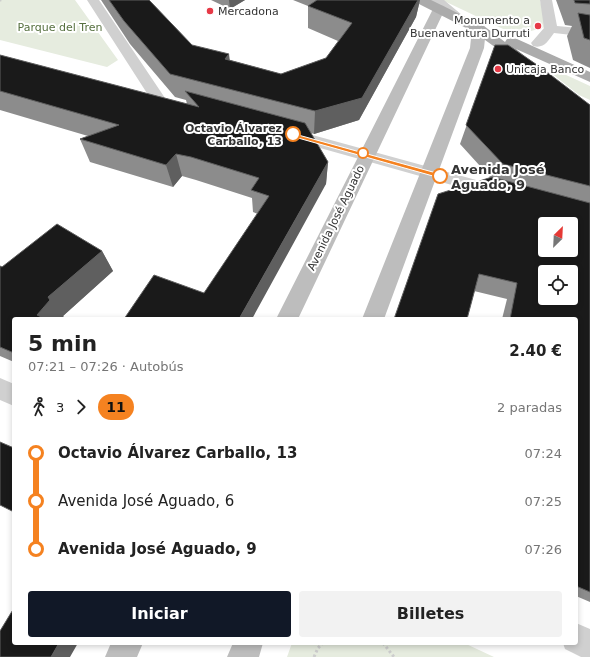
<!DOCTYPE html>
<html lang="es">
<head>
<meta charset="utf-8">
<style>
  :root { --surface:#fff; --page:#f2f2f2; --text:#222; --muted:#767676; --accent:#111827 }
  body { margin:0; font-family:"DejaVu Sans",sans-serif; background:var(--page); color:var(--text); height:100vh; display:flex; flex-direction:column; font-size:15px; white-space:nowrap }
  * { box-sizing:border-box; margin:0 }
  p { font-size:13px; color:var(--muted) }
  .icon { flex:none; width:22px; height:22px; fill:none; stroke:currentColor; stroke-width:2; stroke-linecap:round; stroke-linejoin:round }
  .map { position:relative; flex:1; overflow:hidden }
  .sheet { position:absolute; left:12px; top:317px; width:566px; height:328px; display:flex; flex-direction:column; background:var(--surface); border-radius:4px; box-shadow:0 2px 6px #0003 }
  .sheet>* { flex:none }
  .badge { padding:0 8px; border-radius:13px; font-size:14px; line-height:26px }
  .needle { width:26px; rotate:24deg }
  .tools { position:absolute; left:538px; top:217px; display:grid; gap:8px }
  .tools a { display:grid; place-items:center; width:40px; height:40px; border-radius:4px; background:var(--surface); box-shadow:0 2px 6px #0003; font-size:20px }
  .map>.badge { position:absolute; translate:-50% -50%; box-shadow:0 0 0 2px #fff }
  .legs { display:flex; align-items:center; gap:6px; height:44px; padding:0 16px; font-size:13px }
  .legs p { margin-inline-start:auto }
  .overview { display:flex; align-items:center; justify-content:space-between; height:68px; padding:0 16px }
  h1 { font-size:22px; font-weight:700; line-height:30px }
  .cta { display:flex; gap:8px; margin-top:auto; padding:8px 16px }
  .cta a { flex:1; height:46px; border-radius:4px; background:var(--accent); color:#fff; font-size:16px; font-weight:700; line-height:46px; text-align:center }
  .cta a+a { background:var(--page); color:var(--text) }
  ul { padding:0 16px; list-style:none }
  li { display:flex; align-items:center; gap:14px; height:48px; font-size:15px }
  li i { display:grid; place-items:center; width:6px; height:100%; margin:0 5px; background:currentColor }
  li i::after { content:''; width:10px; height:10px; margin:-5px; border:3px solid; border-radius:50%; background:var(--surface) }
  li p { margin-inline-start:auto }
  li:first-child i { background:linear-gradient(#0000 50%,currentColor 0) }
  li:last-child i { background:linear-gradient(currentColor 50%,#0000 0) }
  .map>svg:first-child { display:block }
</style>
</head>
<body>
<div class="map">
<svg width="590" height="657" viewBox="0 0 590 657">
  <rect width="100%" height="100%" fill="#fff"/>
  <!-- green -->
  <path fill="#e6ecdf" d="M0,0h75l43,60 -11,7 -107,-27z
    M442,0h98l6,27 -30,8z
    M551,68l39,18v14l-11,-5 -28,-22 -2,-3z
    M292,643h172l30,14h-207z"/>
  <g fill="none" stroke-linecap="round" stroke-linejoin="round">
    <!-- path-far1 -->
    <path stroke="#cdcdcd" stroke-width="1.5" stroke-dasharray="1.5 1.5" stroke-linecap="butt" d="M0,1l2,-1
      M501,17l10,5"/>
    <!-- path -->
    <path stroke="#cdcdcd" stroke-width="3" stroke-dasharray="2.5 2.5" stroke-linecap="butt" d="M383,643l11,14
      M314,657l4,-9 5,-5"/>
    <!-- street -->
    <path fill="#d0d0d0" fill-rule="evenodd" d="M87,0h12l66,98 -3,3 -5,2 -5,-2z
      M430,0h14l24,20 -2,3h-10z
      M540,0h12l5,26 33,3v8l-36,-4c-6,8 -10,16 -21,13l-2,-3 13,-15z
      M287,128l211,58 6,1 3,5 -3,5 -6,1 -217,-61 -2,-4 2,-4z
      M0,378l14,6v22l-14,-6z
      M576,623l14,6v28h-9l-16,-8 -2,-6h13z"/>
    <!-- secondary -->
    <path fill="#bdbdbd" fill-rule="evenodd" d="M439,5l5,1 1,3 -147,310h-22l157,-310 1,-3z
      M479,25l5,1 2,3 -2,19 -100,271h-22l108,-271 2,-19 2,-3z
      M111,643h32l-6,14h-32z
      M233,643h30l-4,14h-32z"/>
    <!-- primary -->
    <path fill="#ababab" fill-rule="evenodd" d="M415,0h16l53,26 21,16 2,-3 5,-1 5,1 73,33v10l-74,-33 17,14 -2,3 -5,1 -5,-1 -47,-34 -57,-29z"/>
  </g>
  <!-- wall -->
  <path fill="#8c8c8c" d="M101,0h48l43,45 38,15 51,14 45,-16 12,-17 -30,-13v-22l-15,-6h127l-4,17 -57,103 -45,14 -3,-1 17,29 -2,22 -122,109 54,-79 -5,-2 -1,-14 -56,-18 -14,-4 -9,11 -83,-25 -10,-23 8,-3 -88,-26v-55l187,49 -1,-4 -11,-3 -45,-53z
    M211,0h34l-15,9z
    M556,0h34v68l-17,-8 -6,-24 5,-10 -7,-1z
    M495,45l95,60v497l-14,-6v-277h-74l5,-20 -33,-8 16,-114 -30,-33z
    M102,251l11,20 -50,45 2,3h-51v43l-14,-6v-90l2,1z"/>
  <!-- shaded-wall -->
  <path fill="#5f5f5f" d="M229,0h16l-15,9z
    M418,0h2l-4,17 -57,103 -45,14 1,-23z
    M229,54l3,23 -7,-18z
    M176,154l6,22 -9,11 -7,-22z
    M328,162l-2,22 -74,135h-13z
    M102,251l11,20 -50,45 2,3h-25l-3,-4 11,-18z
    M59,643h19l-8,14h-19z"/>
  <!-- building -->
  <path fill="#1a1a1a" stroke="#5f5f5f" fill-rule="evenodd" d="M109,0h40l43,45 37,9 -4,5 56,15 45,-16 26,-35 -44,-17 9,-6h101l-56,98 -47,13 -145,-37 -46,-53z
    M574,0h16v4l-15,-1z
    M578,13l12,2v25l-6,-2z
    M495,45h13l35,24 47,36v81l-87,-22 -37,-39z
    M0,55l199,52 -14,-16 120,32 23,39 -89,157h-115l30,-44 50,18 65,-97 -18,-6 8,-12 -68,-21 -15,-3 -10,11 -86,-26 39,-14 -119,-34z
    M492,177l98,26v389l-14,-6v-267h-66l7,-36 -38,-9 -12,45h-73l44,-125zM545,224h26v26h-26zM545,272h26v26h-26z
    M57,224l45,27 -54,46 2,3 -13,15 9,4h-32v34l-14,-6v-81l2,1z
    M0,442l14,6v64l-14,-7z
    M14,608v35h45l-8,14h-51v-26z"/>
  <!-- line-1 -->
  <path fill="#f58220" stroke="#fff" d="M291,133l149,41 4,2 -4,2 -149,-42z"/>
  <!-- markers -->
  <g fill="#e63946" stroke="#fff" stroke-width="1.5">
    <circle cx="210" cy="11" r="4"/>
    <circle cx="538" cy="26" r="4"/>
    <circle cx="498" cy="69" r="4"/>
  </g>
  <g fill="#fff" stroke="#f58220" stroke-width="2">
    <circle cx="293" cy="134" r="7"/>
    <circle cx="363" cy="153" r="5"/>
    <circle cx="440" cy="176" r="7"/>
  </g>
  <g text-anchor="middle" dominant-baseline="central" stroke-width="4" stroke-linejoin="round" paint-order="stroke">
    <!-- far-poi labels -->
    <g font-size="11" fill="#333" stroke="#fff" text-anchor="start">
      <text x="218" y="11">Mercadona</text>
      <text x="530" y="20" text-anchor="end">Monumento a<tspan x="530" dy="13">Buenaventura Durruti</tspan></text>
      <text x="506" y="69">Unicaja Banco</text>
    </g>
    <!-- far-park labels -->
    <g font-size="11" fill="#56703f" stroke="#fff">
      <text x="60" y="27">Parque del Tren</text>
    </g>
    <!-- far-stop labels -->
    <g font-size="11" font-weight="bold" fill="#333" stroke="#fff" text-anchor="end">
      <text x="282" y="128">Octavio Álvarez<tspan x="282" dy="13">Carballo, 13</tspan></text>
    </g>
    <!-- far-street labels -->
    <g font-size="11" fill="#333" stroke="#fff">
      <text transform="translate(336 218) rotate(-64)">Avenida José Aguado</text>
    </g>
    <!-- stop labels -->
    <g font-size="13" font-weight="bold" fill="#333" stroke="#fff" text-anchor="start">
      <text x="451" y="169">Avenida José<tspan x="451" dy="15">Aguado, 9</tspan></text>
    </g>
  </g>
</svg>
<div class="tools">
<a><svg class="needle" viewBox="-14 -14 28 28"><path d="M0-13l5 13h-10z" fill="#e53935"/><path d="M0 13l5-13h-10z" fill="#767676"/></svg></a>
<a><svg class="icon" aria-label="locate" viewBox="0 0 24 24"><circle cx="12" cy="12" r="6"/><path d="M12 2v4M12 18v4M2 12h4M18 12h4"/></svg></a>
</div>
<section class="sheet">
<div class="overview"><div><h1>5 min</h1><p>07:21 – 07:26 · Autobús</p></div><b>2.40 €</b></div>
<div class="legs"><svg class="icon" aria-label="walk" viewBox="0 0 24 24"><circle cx="13" cy="4" r="2"/><path d="M13 8l-2 6 4 7M11 14l-3 7M7 12l3-4h3l4 4"/></svg>3<svg class="icon" aria-label="forward" viewBox="0 0 24 24"><path d="M9 5l7 7-7 7"/></svg><b class="badge" style="background:#f58220;color:#111">11</b><p>2 paradas</p></div>
<ul>
<li><i style="color:#f58220"></i><b>Octavio Álvarez Carballo, 13</b><p>07:24</p></li>
<li><i style="color:#f58220"></i><span>Avenida José Aguado, 6</span><p>07:25</p></li>
<li><i style="color:#f58220"></i><b>Avenida José Aguado, 9</b><p>07:26</p></li>
</ul>
<div class="cta"><a>Iniciar</a><a>Billetes</a></div>
</section>
</div>
</body>
</html>
